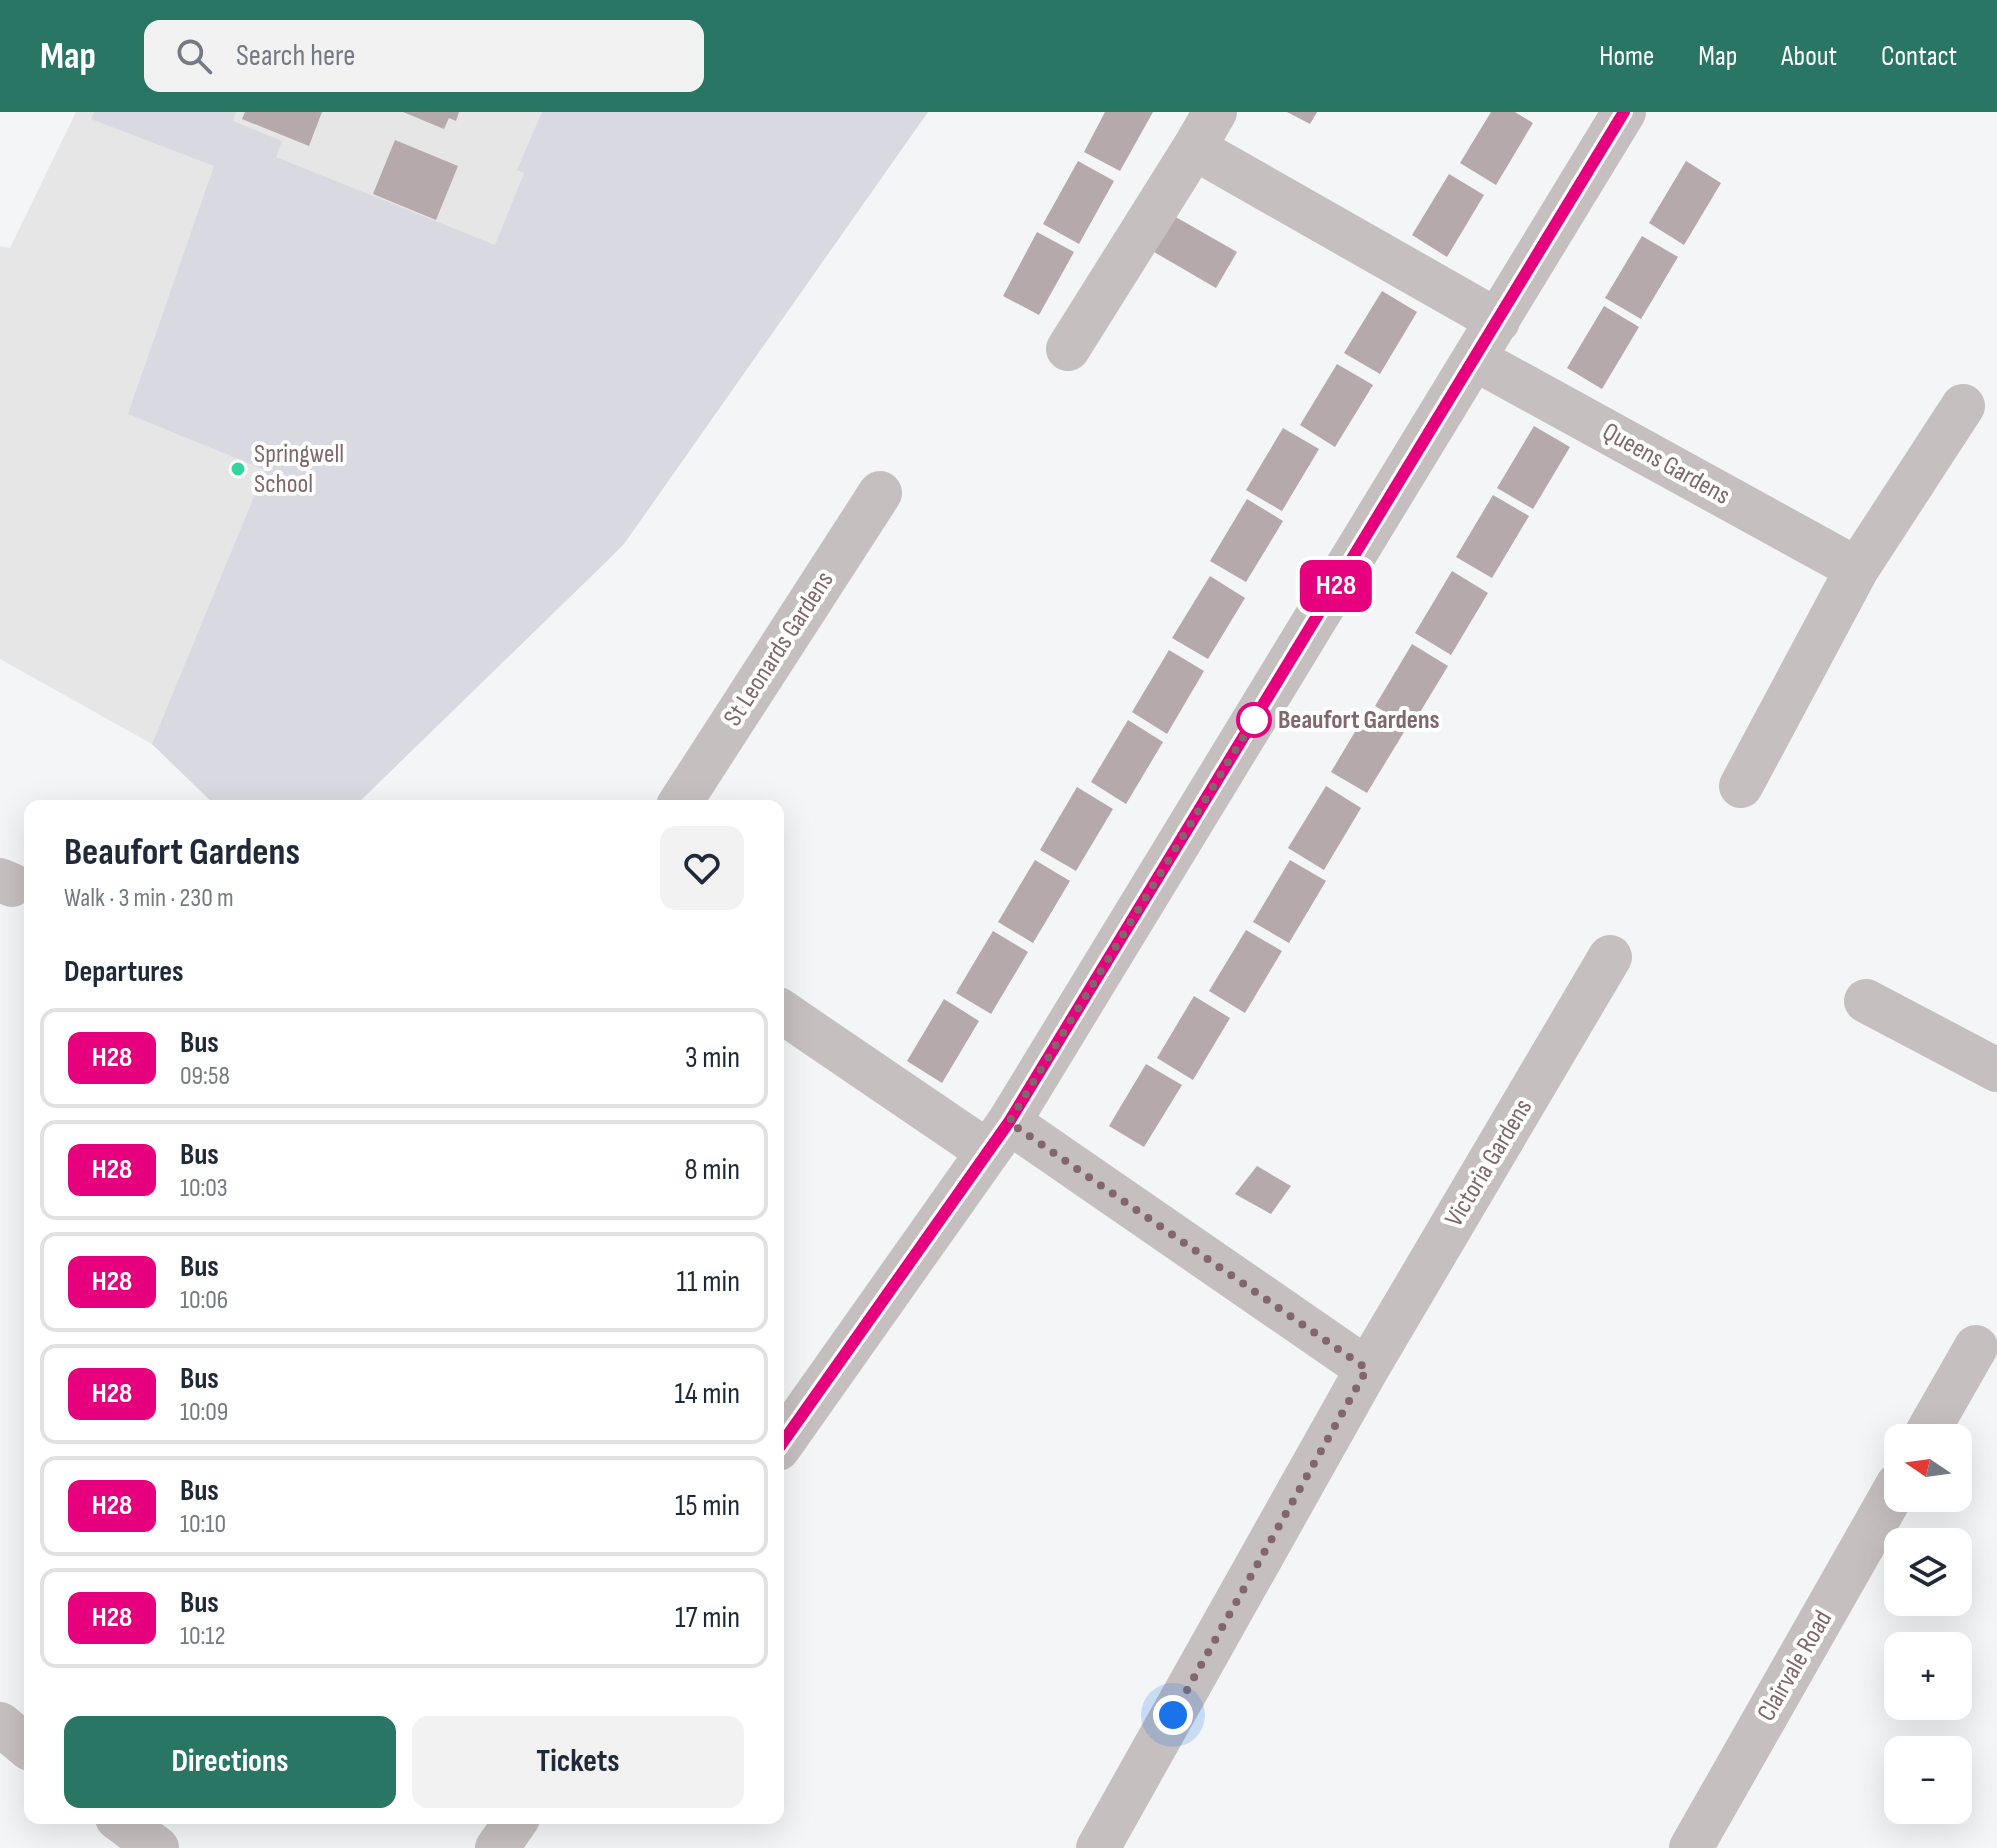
<!DOCTYPE html>
<html lang="en">
<head>
<meta charset="utf-8">
<style>
  :root { --surface:#fff; --page:#f2f2f3; --text:#1f2937; --muted:#747a83; --line:#e0e1e3; --accent:#297665 }
  body { margin:0; font-family:"Sofia Sans Condensed",sans-serif; background:var(--page); color:var(--text); height:100vh; display:flex; flex-direction:column; font-size:30px; white-space:nowrap }
  * { box-sizing:border-box; margin:0 }
  p { font-size:26px; color:var(--muted) }
  .icon { flex:none; width:44px; height:44px; fill:none; stroke:currentColor; stroke-width:2; stroke-linecap:round; stroke-linejoin:round }
  .map { position:relative; flex:1; overflow:hidden }
  .details { position:absolute; left:24px; top:688px; width:760px; height:1024px; display:flex; flex-direction:column; background:var(--surface); border-radius:16px; box-shadow:0 8px 32px #0002 }
  .details>* { flex:none }
  .badge { padding:0 16px; border-radius:12px; font-size:28px; line-height:52px }
  .needle { width:52px; rotate:283deg }
  .fabs { position:absolute; left:1884px; top:1312px; display:grid; gap:16px }
  .fabs a { display:grid; place-items:center; width:88px; height:88px; border-radius:16px; background:var(--surface); box-shadow:0 8px 32px #0002; font-size:40px }
  .you { position:absolute; width:40px; height:40px; margin:-20px; border:6px solid #fff; border-radius:50%; background:#1a73e8; box-shadow:0 0 0 12px #1a73e833 }
  .map>.badge { position:absolute; translate:-50% -50%; box-shadow:0 0 0 4px #fff }
  h2 { padding:0 40px; font-size:30px; line-height:72px }
  .round { display:grid; place-items:center; flex:none; width:84px; height:84px; border-radius:16px; background:var(--page) }
  .summary { display:flex; align-items:center; justify-content:space-between; height:136px; padding:0 40px }
  h1 { font-size:38px; font-weight:700; line-height:60px }
  .action { display:flex; gap:16px; margin-top:auto; padding:16px 40px }
  .action a { flex:1; height:92px; border-radius:16px; background:var(--accent); color:#fff; font-size:32px; font-weight:700; line-height:92px; text-align:center }
  .action a+a { background:var(--page); color:var(--text) }
  ul { padding:0; list-style:none }
  li { display:flex; align-items:center; gap:24px; height:100px; margin:0 16px 12px; padding:0 24px; border:4px solid var(--line); border-radius:16px }
  li div { flex:1 }
  li b { display:block; font-size:30px }
  li em { font-style:normal }
  li .badge { min-width:88px; font-weight:700; text-align:center }
  header { display:flex; align-items:center; gap:48px; box-sizing:border-box; height:112px; padding:0 40px; background:var(--accent); color:#fff }
  header strong { font-size:38px }
  nav { display:flex; gap:44px; margin-inline-start:auto; font-size:28px }
  .search { width:560px; height:72px; background:var(--page); display:flex; align-items:center; gap:20px; box-sizing:border-box; padding:0 28px; border-radius:16px; color:var(--muted); font-size:30px }
  .map>svg:first-child { display:block }
</style>
</head>
<body>
<header>
<strong>Map</strong>
<div class="search"><svg class="icon" aria-label="search" viewBox="0 0 24 24"><circle cx="10" cy="10" r="6"/><path d="M15 15l6 6"/></svg>Search here</div>
<nav><a>Home</a><a>Map</a><a>About</a><a>Contact</a></nav>
</header>
<div class="map">
<svg width="1997" height="1736" viewBox="0 0 1997 1736">
  <rect width="100%" height="100%" fill="#f3f5f6"/>
  <!-- built -->
  <path fill="#e6e6e7" d="M76,0h852l-712,694 -64,-62 -152,-85v-413l10,2z"/>
  <!-- green -->
  <path fill="#d9d9e1" d="M94,0h142l-3,9 49,20 -6,16 219,88 29,-72 -7,-3 25,-58h386l-304,432 -20,20 -249,242h-139l-64,-62 113,-274 -137,-56 86,-248 -123,-47z"/>
  <!-- building -->
  <path fill="#b5a9ab" d="M245,0h77l-13,34 -67,-27z
    M403,0h56l-3,9 -7,-3 -5,11z
    M1105,0h48l-33,59 -36,-19z
    M1287,0h30l-7,12z
    M1491,0h24l18,11 -37,62 -36,-22z
    M395,28l63,26 -22,54 -63,-26z
    M1078,49l36,20 -35,63 -36,-20z
    M1686,49l35,22 -37,62 -35,-22z
    M1449,62l35,21 -37,62 -35,-22z
    M1174,104l63,36 -21,36 -62,-36z
    M1037,120l37,20 -35,63 -36,-19z
    M1642,124l36,21 -37,62 -36,-21z
    M1382,179l35,21 -37,62 -36,-21z
    M1604,194l35,21 -37,62 -35,-21z
    M1337,252l36,21 -38,62 -35,-22z
    M1534,314l36,21 -37,62 -36,-21z
    M1283,316l36,21 -37,62 -36,-21z
    M1493,383l36,21 -37,62 -36,-21z
    M1247,387l36,22 -37,61 -36,-21z
    M1452,459l36,22 -37,62 -36,-22z
    M1210,464l35,22 -37,61 -36,-21z
    M1412,532l36,22 -37,61 -36,-21z
    M1169,538l35,21 -37,63 -35,-22z
    M1368,598l36,22 -37,61 -36,-21z
    M1128,608l35,22 -37,62 -35,-22z
    M1326,674l35,22 -37,62 -36,-22z
    M1077,675l36,22 -37,62 -36,-21z
    M1035,748l35,21 -37,62 -35,-21z
    M1290,748l36,21 -37,62 -36,-21z
    M1246,818l36,21 -37,62 -36,-22z
    M993,819l35,21 -37,62 -35,-21z
    M1194,884l36,22 -37,62 -36,-22z
    M944,887l35,22 -37,62 -35,-22z
    M1146,952l36,21 -38,62 -35,-21z
    M1257,1054l34,20 -20,28 -36,-20z"/>
  <g fill="none" stroke-linecap="round" stroke-linejoin="round">
    <!-- minor -->
    <path stroke="#c6bfc0" stroke-width="44" d="M1194,36l21,-36
      M1068,237l126,-201 304,173
      M1475,247l382,210 106,-163
      M1741,674l116,-217
      M678,694l202,-313
      M0,768l12,5
      M1866,889l131,69
      M778,897l210,143
      M1009,1010l358,247 -269,479
      M1367,1257l243,-412
      M1924,1326l52,-91
      M778,1337l231,-327 615,-1010
      M0,1612l30,25
      M117,1706l40,30
      M497,1736l21,-30
      M1691,1736l207,-364"/>
  </g>
  <g fill="none" stroke-linecap="round" stroke-linejoin="round">
    <!-- line casing -->
    <g stroke="#fff" stroke-width="18">
      <path id="line" d="M778,1337l231,-327 615,-1010"/>
    </g>
    <!-- line -->
    <use href="#line" stroke="#e6007e" stroke-width="12"/>
    <!-- walk -->
    <path stroke="#81676b" stroke-width="8" stroke-dasharray="0 14.4" d="M1173,1603l194,-346 -358,-247 249,-409 -4,7"/>
  </g>
  <!-- markers -->
  <circle fill="#35d49e" stroke="#fff" stroke-width="3" cx="238" cy="357" r="8"/>
  <circle fill="#fff" stroke="#e6007e" stroke-width="4" cx="1254" cy="608" r="16"/>
  <g text-anchor="middle" dominant-baseline="central" stroke-width="8" stroke-linejoin="round" paint-order="stroke">
    <!-- poi labels -->
    <g font-size="26" fill="#81676b" stroke="#fff" text-anchor="start">
      <text x="254" y="342">Springwell<tspan x="254" dy="30">School</tspan></text>
    </g>
    <!-- street labels -->
    <g font-size="26" fill="#81676b" stroke="#fff">
      <text transform="translate(1666 352) rotate(29)">Queens Gardens</text>
      <text transform="translate(779 537) rotate(-57)">St Leonards Gardens</text>
      <text transform="translate(1489 1051) rotate(-59)">Victoria Gardens</text>
      <text transform="translate(1795 1554) rotate(-60)">Clairvale Road</text>
    </g>
    <!-- stop labels -->
    <g font-size="26" font-weight="bold" fill="#81676b" stroke="#fff" text-anchor="start">
      <text x="1278" y="608">Beaufort Gardens</text>
    </g>
  </g>
</svg>
<div class="fabs">
<a><svg class="needle" viewBox="-14 -14 28 28"><path d="M0-13l5 13h-10z" fill="#e53935"/><path d="M0 13l5-13h-10z" fill="#747a83"/></svg></a>
<a><svg class="icon" aria-label="layers" viewBox="0 0 24 24"><path d="M12 4l9 5-9 5-9-5zM3 14l9 5 9-5"/></svg></a>
<a>+</a>
<a>−</a>
</div>
<div class="you" style="left:1173px;top:1603px"></div>
<b class="badge" style="left:1336px;top:474px;background:#e6007e;color:#fff">H28</b>
<section class="details">
<div class="summary"><div><h1>Beaufort Gardens</h1><p>Walk · 3 min · 230 m</p></div><a class="round"><svg class="icon" aria-label="heart" viewBox="0 0 24 24"><path d="M12 20l-8-8c-3-5 5-10 8-4 3-6 11-1 8 4z"/></svg></a></div>
<h2>Departures</h2>
<ul>
<li><span class="badge" style="background:#e6007e;color:#fff">H28</span><div><b>Bus</b><p>09:58</p></div><em>3 min</em></li>
<li><span class="badge" style="background:#e6007e;color:#fff">H28</span><div><b>Bus</b><p>10:03</p></div><em>8 min</em></li>
<li><span class="badge" style="background:#e6007e;color:#fff">H28</span><div><b>Bus</b><p>10:06</p></div><em>11 min</em></li>
<li><span class="badge" style="background:#e6007e;color:#fff">H28</span><div><b>Bus</b><p>10:09</p></div><em>14 min</em></li>
<li><span class="badge" style="background:#e6007e;color:#fff">H28</span><div><b>Bus</b><p>10:10</p></div><em>15 min</em></li>
<li><span class="badge" style="background:#e6007e;color:#fff">H28</span><div><b>Bus</b><p>10:12</p></div><em>17 min</em></li>
</ul>
<div class="action"><a>Directions</a><a>Tickets</a></div>
</section>
</div>
</body>
</html>
